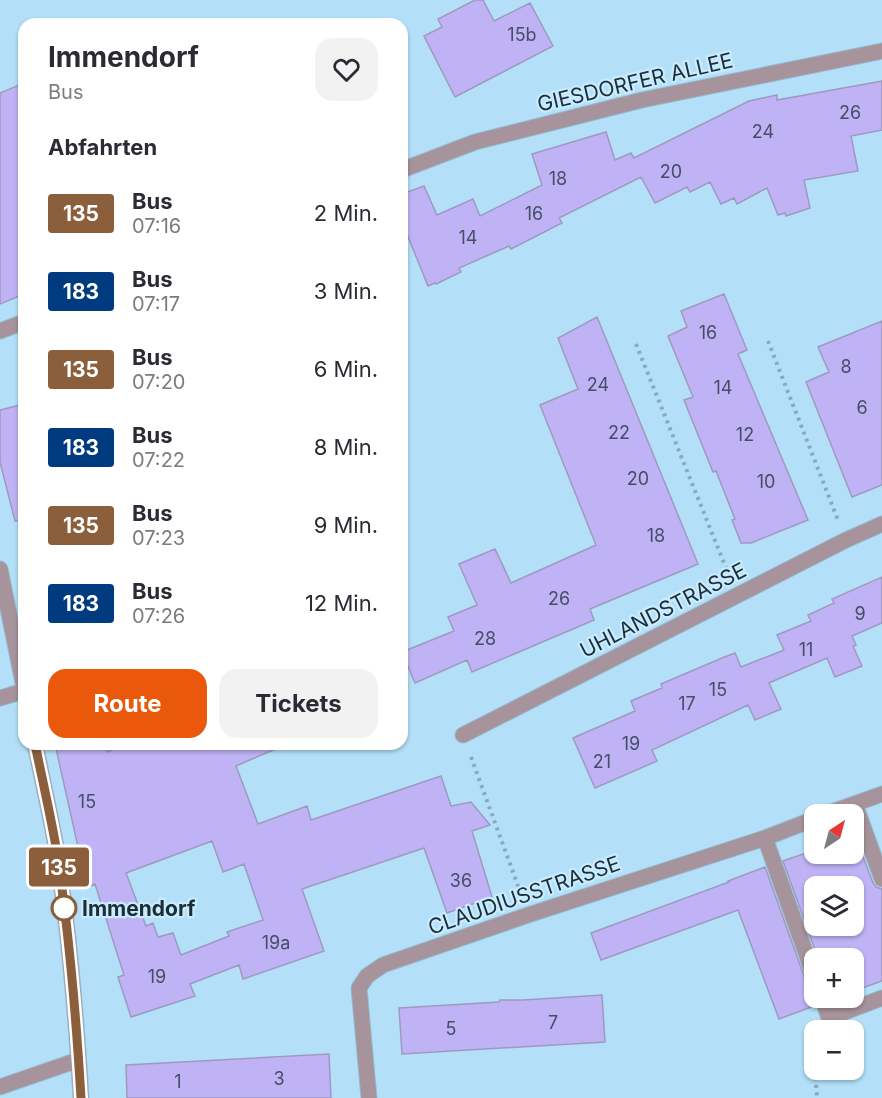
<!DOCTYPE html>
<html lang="de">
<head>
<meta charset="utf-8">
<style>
  :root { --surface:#fff; --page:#f2f2f3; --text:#2b2b33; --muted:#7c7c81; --accent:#ea580c }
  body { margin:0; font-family:Inter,sans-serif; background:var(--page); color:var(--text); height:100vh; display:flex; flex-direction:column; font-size:22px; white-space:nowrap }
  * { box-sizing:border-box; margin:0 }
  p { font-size:20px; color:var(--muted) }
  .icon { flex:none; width:33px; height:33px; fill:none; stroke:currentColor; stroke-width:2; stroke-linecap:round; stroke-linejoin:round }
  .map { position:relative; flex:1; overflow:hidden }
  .drawer { position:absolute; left:18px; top:18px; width:390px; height:732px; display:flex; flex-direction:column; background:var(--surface); border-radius:18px; box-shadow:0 2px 4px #0004 }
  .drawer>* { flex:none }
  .badge { padding:0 12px; border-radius:4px; font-size:21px; line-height:39px }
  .needle { width:39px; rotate:36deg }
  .fabs { position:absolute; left:804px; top:804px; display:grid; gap:12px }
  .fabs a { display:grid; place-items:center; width:60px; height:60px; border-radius:12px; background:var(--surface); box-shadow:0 2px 4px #0004; font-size:30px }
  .map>.badge { position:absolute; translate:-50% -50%; box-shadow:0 0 0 3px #fff }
  h2 { padding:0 30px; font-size:22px; line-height:54px }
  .round { display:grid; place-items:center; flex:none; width:63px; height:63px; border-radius:18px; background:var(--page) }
  .head { display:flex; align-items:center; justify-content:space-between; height:102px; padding:0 30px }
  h1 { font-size:28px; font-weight:700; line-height:45px }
  .button { display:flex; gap:12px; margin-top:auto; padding:12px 30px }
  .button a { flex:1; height:69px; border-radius:18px; background:var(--accent); color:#fff; font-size:24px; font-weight:700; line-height:69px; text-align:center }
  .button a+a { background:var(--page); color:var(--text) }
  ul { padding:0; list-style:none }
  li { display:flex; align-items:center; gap:18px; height:78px; padding:0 30px }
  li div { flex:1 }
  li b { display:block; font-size:22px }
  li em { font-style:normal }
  li .badge { min-width:66px; font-weight:700; text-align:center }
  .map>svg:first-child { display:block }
</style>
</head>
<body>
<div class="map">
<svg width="882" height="1098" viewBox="0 0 882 1098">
  <rect width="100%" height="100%" fill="#b3e0f8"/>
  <!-- building -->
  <path fill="#bfb3f6" stroke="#9f99c0" stroke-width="1.5" fill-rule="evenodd" d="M475,0h8l11,21 36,-18 23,43 -98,51 -31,-61 18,-9 -4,-8z
    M882,81v49l-31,6 7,35 -54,9 6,28 -24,8 -1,-3 -7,2 -11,-27 -30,16 -3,-6 -13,6 -11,-22 -20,10 -3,-5 -32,16 -14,-26 -82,41 3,5 -51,26 -2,-3 -50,22 2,4 -25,12 -1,-1 -7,3 -26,-64v-28l22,-8 13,29 36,-16 7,17 62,-31 -10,-31 74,-22 9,28 16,-7 3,5 115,-57 28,-6v5z
    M24,83v211l-24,10v-211z
    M724,294l23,56 -9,4 70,166 -57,23h-10l-9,-23 3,-1 -19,-48 -3,1 -29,-72 9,-3 -25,-61 19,-9 -6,-16z
    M597,317l101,247 -108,45 4,11 -122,52 -5,-12 -52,23 -13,-31 52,-21 -6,-14 29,-12 -18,-41 36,-15 16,34 85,-38 -56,-140 38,-16 -20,-51z
    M882,321v164l-30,12 -46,-115 23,-10 -11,-25z
    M24,404v116l-9,1 -15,-59v-52z
    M882,577v46l-30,13 4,9 -3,1 9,20 -27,11 -8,-19 -58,25 12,26 -26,11 -7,-15 -96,45 5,11 -62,27 -22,-50 62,-27 -4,-10 31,-13 -1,-4 61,-26 13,-5 6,14 43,-17 -7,-15 34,-14 -3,-6 26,-12 -2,-4z
    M55,744h49l3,8 20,-8h160l-51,22 22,58 49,-18 4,14 130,-44 10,30 20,-4 19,23 -18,6 20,66 -45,16 -23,-65 -122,41 22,62 -81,28 -4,-14 -49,19 5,12 -64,21 -13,-40 6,-2 -29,-91 -8,3zM212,841l11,31 21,-8 19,56 -36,12 2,4 -48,19 -8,-22 -15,4 -5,-14 -7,3 -20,-53z
    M803,854h59l11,29 3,4 6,2v92l-28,10v-33h-36l-35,-97zM814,886h40v40h-40z
    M765,867l40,112 3,5 6,1v7l-2,5 2,9 -35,13 -41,-109 -137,50 -10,-27 138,-51 -1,-1z
    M602,995l3,47 -203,12 -3,-46 100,-6 1,-2h23z
    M329,1054l2,44h-204l-1,-33z"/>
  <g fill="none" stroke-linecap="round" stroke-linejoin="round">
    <!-- minor casing -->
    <g stroke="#95bcd1" stroke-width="17">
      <path id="minor" d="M402,170l73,-28 167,-42 240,-49
        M0,331l24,-9
        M0,569l24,119
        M0,698l24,-7
        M463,735l383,-195 36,-16
        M35,744c7,34 15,69 21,103 13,83 20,167 25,251
        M855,804l27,75
        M826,814l56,-20
        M765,838l49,138
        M822,998l7,20 53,-20
        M0,1087l78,-27
        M369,1098l-10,-110 8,-12 16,-11 145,-50 237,-77 49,-19"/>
    </g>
    <!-- path -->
    <path stroke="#86aabe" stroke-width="4" stroke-dasharray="3 4.5" stroke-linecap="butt" d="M768,341l70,179
      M636,344l92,229
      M471,757l50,137
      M814,1038v22
      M815,1070l2,28"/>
    <!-- minor -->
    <use href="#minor" stroke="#a7939b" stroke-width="15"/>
  </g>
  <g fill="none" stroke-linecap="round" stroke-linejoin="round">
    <!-- line casing -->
    <g stroke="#fff" stroke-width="14">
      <path id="line" d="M35,744c7,34 15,69 21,103 13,83 20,167 25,251"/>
    </g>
    <!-- line -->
    <use href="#line" stroke="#8b5e3c" stroke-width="9"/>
  </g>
  <!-- markers -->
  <circle fill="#fff" stroke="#8b5e3c" stroke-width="3" cx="64" cy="908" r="12"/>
  <g text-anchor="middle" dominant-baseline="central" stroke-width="4.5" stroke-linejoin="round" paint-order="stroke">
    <!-- number labels -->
    <g font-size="18" fill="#454e66">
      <text x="522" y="34">15b</text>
      <text x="850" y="112">26</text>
      <text x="763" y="131">24</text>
      <text x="671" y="171">20</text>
      <text x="558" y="178">18</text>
      <text x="534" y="213">16</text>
      <text x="468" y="237">14</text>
      <text x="708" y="332">16</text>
      <text x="846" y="366">8</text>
      <text x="598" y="384">24</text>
      <text x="723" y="387">14</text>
      <text x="862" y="407">6</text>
      <text x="619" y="432">22</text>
      <text x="745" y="434">12</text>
      <text x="638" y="478">20</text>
      <text x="766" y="481">10</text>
      <text x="656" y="535">18</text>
      <text x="559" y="598">26</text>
      <text x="860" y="613">9</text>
      <text x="485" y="638">28</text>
      <text x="806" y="649">11</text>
      <text x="718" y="689">15</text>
      <text x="687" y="703">17</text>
      <text x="631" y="743">19</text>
      <text x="602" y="761">21</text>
      <text x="87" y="801">15</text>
      <text x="461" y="880">36</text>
      <text x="276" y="942">19a</text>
      <text x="157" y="976">19</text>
      <text x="553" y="1022">7</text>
      <text x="451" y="1028">5</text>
      <text x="279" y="1078">3</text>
      <text x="178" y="1081">1</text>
    </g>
    <!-- street labels -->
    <g font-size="21" fill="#1c2d36" stroke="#c8ebff">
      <text transform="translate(635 82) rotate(-13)">GIESDORFER ALLEE</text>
      <text transform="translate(663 610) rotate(-27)">UHLANDSTRASSE</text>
      <text transform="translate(524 895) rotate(-19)">CLAUDIUSSTRASSE</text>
    </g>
    <!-- stop labels -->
    <g font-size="21" font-weight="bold" fill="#1c2d36" stroke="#c8ebff" text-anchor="start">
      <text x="82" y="908">Immendorf</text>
    </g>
  </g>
</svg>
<div class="fabs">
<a><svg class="needle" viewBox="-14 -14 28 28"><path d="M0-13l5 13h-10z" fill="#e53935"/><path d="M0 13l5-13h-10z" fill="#7c7c81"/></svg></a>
<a><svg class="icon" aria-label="layers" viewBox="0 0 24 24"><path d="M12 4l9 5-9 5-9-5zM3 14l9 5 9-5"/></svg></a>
<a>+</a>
<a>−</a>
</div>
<b class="badge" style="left:59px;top:867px;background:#8b5e3c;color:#fff">135</b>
<section class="drawer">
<div class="head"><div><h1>Immendorf</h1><p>Bus</p></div><a class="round"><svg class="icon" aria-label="heart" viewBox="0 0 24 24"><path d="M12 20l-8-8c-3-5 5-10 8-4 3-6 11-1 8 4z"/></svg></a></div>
<h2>Abfahrten</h2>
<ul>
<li><span class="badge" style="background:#8b5e3c;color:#fff">135</span><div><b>Bus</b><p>07:16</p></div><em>2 Min.</em></li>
<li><span class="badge" style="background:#003b80;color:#fff">183</span><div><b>Bus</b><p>07:17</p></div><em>3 Min.</em></li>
<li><span class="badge" style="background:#8b5e3c;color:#fff">135</span><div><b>Bus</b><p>07:20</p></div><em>6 Min.</em></li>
<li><span class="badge" style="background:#003b80;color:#fff">183</span><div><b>Bus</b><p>07:22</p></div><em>8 Min.</em></li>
<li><span class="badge" style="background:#8b5e3c;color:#fff">135</span><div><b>Bus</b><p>07:23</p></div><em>9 Min.</em></li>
<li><span class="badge" style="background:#003b80;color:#fff">183</span><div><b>Bus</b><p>07:26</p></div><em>12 Min.</em></li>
</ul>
<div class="button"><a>Route</a><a>Tickets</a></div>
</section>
</div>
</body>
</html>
